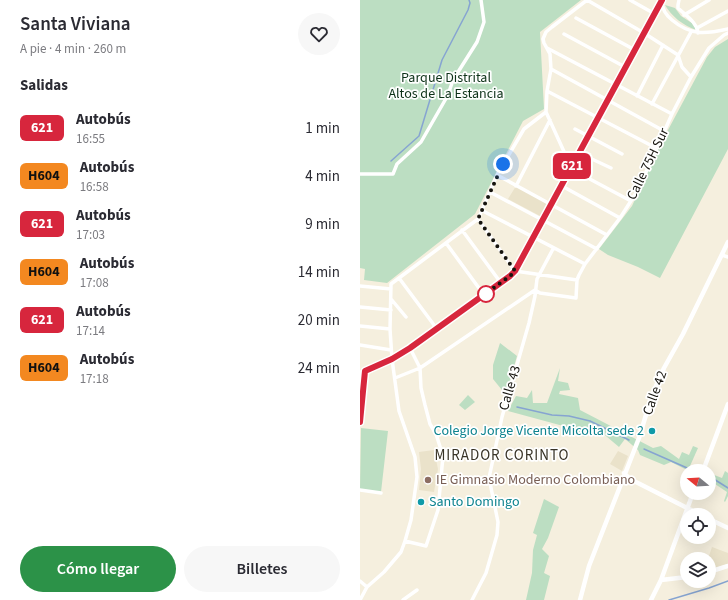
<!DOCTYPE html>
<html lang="es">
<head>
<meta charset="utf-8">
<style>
  :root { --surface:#fff; --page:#f7f7f7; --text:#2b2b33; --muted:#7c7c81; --accent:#2c9248 }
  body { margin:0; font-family:"Source Sans 3",sans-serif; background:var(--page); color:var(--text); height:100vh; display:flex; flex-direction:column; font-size:15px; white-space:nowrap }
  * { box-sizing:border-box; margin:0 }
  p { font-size:13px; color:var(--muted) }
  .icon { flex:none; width:22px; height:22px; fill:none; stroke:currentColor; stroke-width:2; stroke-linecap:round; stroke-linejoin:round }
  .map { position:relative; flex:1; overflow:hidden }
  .drawer { display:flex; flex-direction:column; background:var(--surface); width:360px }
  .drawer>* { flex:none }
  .badge { padding:0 8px; border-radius:6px; font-size:14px; line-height:26px }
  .needle { width:26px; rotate:288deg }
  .controls { position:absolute; left:320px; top:464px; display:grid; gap:8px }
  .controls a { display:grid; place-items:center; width:36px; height:36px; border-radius:50%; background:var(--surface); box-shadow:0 4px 16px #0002; font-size:20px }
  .you { position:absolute; width:20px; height:20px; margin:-10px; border:3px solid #fff; border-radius:50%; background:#1a73e8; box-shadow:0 0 0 6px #1a73e833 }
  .map>.badge { position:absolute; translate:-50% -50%; box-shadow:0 0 0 2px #fff }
  h2 { padding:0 20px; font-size:15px; line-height:36px }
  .round { display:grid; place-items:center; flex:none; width:42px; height:42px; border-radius:21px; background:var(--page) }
  .headline { display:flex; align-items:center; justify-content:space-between; height:68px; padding:0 20px }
  h1 { font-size:19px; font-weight:600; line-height:30px }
  .cta { display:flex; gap:8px; margin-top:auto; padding:8px 20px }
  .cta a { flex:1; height:46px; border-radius:24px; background:var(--accent); color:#fff; font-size:16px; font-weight:600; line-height:46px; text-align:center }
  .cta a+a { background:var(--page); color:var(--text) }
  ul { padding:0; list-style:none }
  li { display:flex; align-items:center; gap:12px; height:48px; padding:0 20px }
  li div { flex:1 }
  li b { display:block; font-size:15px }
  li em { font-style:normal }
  li .badge { min-width:44px; font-weight:700; text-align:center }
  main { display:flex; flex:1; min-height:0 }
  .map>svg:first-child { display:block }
</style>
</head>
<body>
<main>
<section class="drawer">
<div class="headline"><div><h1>Santa Viviana</h1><p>A pie · 4 min · 260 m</p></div><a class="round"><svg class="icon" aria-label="heart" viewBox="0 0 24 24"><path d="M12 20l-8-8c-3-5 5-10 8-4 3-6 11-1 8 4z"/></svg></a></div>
<h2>Salidas</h2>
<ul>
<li><span class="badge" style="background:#d7263d;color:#fff">621</span><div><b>Autobús</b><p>16:55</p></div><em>1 min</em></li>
<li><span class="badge" style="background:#f38820;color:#111">H604</span><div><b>Autobús</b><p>16:58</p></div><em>4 min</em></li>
<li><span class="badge" style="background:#d7263d;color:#fff">621</span><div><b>Autobús</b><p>17:03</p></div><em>9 min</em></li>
<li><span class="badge" style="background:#f38820;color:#111">H604</span><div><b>Autobús</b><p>17:08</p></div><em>14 min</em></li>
<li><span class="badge" style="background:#d7263d;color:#fff">621</span><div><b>Autobús</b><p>17:14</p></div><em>20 min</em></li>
<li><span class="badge" style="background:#f38820;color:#111">H604</span><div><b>Autobús</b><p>17:18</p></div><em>24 min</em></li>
</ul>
<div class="cta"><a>Cómo llegar</a><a>Billetes</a></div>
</section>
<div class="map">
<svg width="368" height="600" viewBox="0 0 368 600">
  <rect width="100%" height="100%" fill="#f5efde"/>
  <!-- built -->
  <path fill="#eae2ca" d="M156,186l33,18 -7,13 -34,-18z
    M74,450l4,19 -4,23 -15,-2 2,-21 -2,-17z
    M258,451l10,5 -6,15 -12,-7z
    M352,547l16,6v11l-19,6v-11h-1z"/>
  <!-- green -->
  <path fill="#bcdec2" d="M0,0h221l-41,32 4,77 -21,12 -48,93 -88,69 -23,-3 1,-11 -5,-1z
    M305,5l10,3 6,8 14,9 1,5c-13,-5 -24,-13 -31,-25z
    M368,39v110l-68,129 -22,-11 -30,-12 -9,-6 33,-43 28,-61 47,-88 8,-10z
    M140,343l17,13 -11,39 -13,-16v-14z
    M200,368l-2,13 10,2 2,7 -10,1 -1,3 19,4 2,12 73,38 8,-2 18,13 3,-7 7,3 4,-9 5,2 -8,18 8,5h-9l-18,-9 -7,3 -24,-10 -2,-5 -13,-11 -6,8 -19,-16 -16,6 -17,-10 -59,-16 8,-15 11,2 5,-8 1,13h14z
    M108,395l7,7 -10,8 -6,-5z
    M1,428l27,3 -7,61 -21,-3z
    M365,471l3,2v23l-3,6 -1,-1 3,-9 -18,-12v-7l13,5z
    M184,499l15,8 -11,31 -6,11 7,7 -5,17 6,3 -6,24h-18l6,-27 1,-23 4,-15 -4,-2z"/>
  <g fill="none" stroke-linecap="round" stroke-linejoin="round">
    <!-- stream -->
    <path stroke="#86a4d1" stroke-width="1.5" d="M31,161l28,-25 23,-76 26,-50 2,-7 -1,-3
      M157,407l35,8 17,1 21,5 39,19
      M284,449l50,22
      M349,476l19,12
      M309,600l40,-12 19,-7"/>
    <!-- minor -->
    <path stroke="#fff" stroke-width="3.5" d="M227,0l57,33 34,22 4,12 9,10
      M270,0l25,14
      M319,0l-1,5v3c7,7 19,14 20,25
      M302,2c0,8 4,13 10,18 19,16 34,14 56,9
      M324,15l25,-15
      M216,18l59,32
      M337,28l31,-17
      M204,34l61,33
      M187,48l125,66
      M191,69l113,62
      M187,91l109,57
      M277,96l26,-51
      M292,104l39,-72
      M215,129l47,25
      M219,153l32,15
      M211,167l-25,-55 1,-21 4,-22 -1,-15 -6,-11 -1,-4 3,-7 6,-5 35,-27
      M211,169l60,32
      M0,174h33l4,-10 24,-22 27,-47 5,-15 24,-38 7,-20 -3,-22
      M137,175l110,60
      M156,186l34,-66
      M202,186l58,32
      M130,192l107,57
      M121,210l104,54
      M118,219l19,-44 27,-46 22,-17
      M118,219l37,52 62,9
      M102,230l39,53
      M86,243l38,52
      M362,255l6,2
      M39,278l38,51
      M0,286l31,3
      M175,290l5,3 36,5 1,-18 2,-5 6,-11 35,-46 16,-25 10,-21 26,-58 19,-37 18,-29 15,-13 4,-2
      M31,299l15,18
      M0,307l31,3
      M0,326l30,3
      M0,345l31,5
      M35,378l25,-10 115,-78
      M0,490l21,3
      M45,541l21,5 12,-36 5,-54 -7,-22 -6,-10 -5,-19 -4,-17 -1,-20 -10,-20
      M0,581l7,6
      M0,600l7,-13 17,-15 17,-20 4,-11 6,-21 6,-43 -2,-20 -16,-46 -7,-52 -2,-30 1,-45 87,-65
      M43,600l14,-10
      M112,600l14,-27 11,-38 1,-13 -9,-44 13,-61 27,-94 6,-27 2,-17 16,-30"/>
    <!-- tertiary -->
    <path stroke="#fff" stroke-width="4.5" d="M0,373l32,-14 18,-11 100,-72 5,-5 147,-271
      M0,422l5,-51
      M343,471l25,-67
      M264,473l6,6 71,36
      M349,519l19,9
      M349,572l19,-6
      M301,580l26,-3
      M220,600l9,-34 50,-128 13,-43 12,-27 19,-34 45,-92
      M291,600l10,-20 32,-87"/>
  </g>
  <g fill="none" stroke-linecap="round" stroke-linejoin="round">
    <!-- line casing -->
    <g stroke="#fff" stroke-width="9">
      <path id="line" d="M0,422l5,-51 27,-12 18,-11 100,-72 5,-5 147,-271"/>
    </g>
    <!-- line -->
    <use href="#line" stroke="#d7263d" stroke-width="6"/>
    <!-- walk -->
    <path stroke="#16140e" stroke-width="4" stroke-dasharray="0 7.2" d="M126,294l-2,1 26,-19 5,-5 -37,-52 25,-55"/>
  </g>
  <!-- markers -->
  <circle fill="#fff" stroke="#d7263d" stroke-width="2" cx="126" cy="294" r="8"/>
  <g fill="#0f9aa8" stroke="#fff" stroke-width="1.5">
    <circle cx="292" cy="431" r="4"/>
    <circle cx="61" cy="502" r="4"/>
  </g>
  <circle fill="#8d6e63" stroke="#fff" stroke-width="1.5" cx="68" cy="480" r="4"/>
  <g text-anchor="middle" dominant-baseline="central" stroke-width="3.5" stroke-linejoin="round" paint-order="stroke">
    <!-- park labels -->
    <g font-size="14" fill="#0d3218" stroke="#fff">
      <text x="86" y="78">Parque Distrital<tspan x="86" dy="16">Altos de La Estancia</tspan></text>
    </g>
    <!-- street labels -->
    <g font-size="14" fill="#16140e" stroke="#fff">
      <text transform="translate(288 164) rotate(-64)">Calle 75H Sur</text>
      <text transform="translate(150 388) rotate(-74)">Calle 43</text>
      <text transform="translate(295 393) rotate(-70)">Calle 42</text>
    </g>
    <!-- culture labels -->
    <g font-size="14" fill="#0d838f" stroke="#fff" text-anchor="end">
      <text x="284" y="431">Colegio Jorge Vicente Micolta sede 2</text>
      <text x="69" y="502" text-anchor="start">Santo Domingo</text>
    </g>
    <!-- education labels -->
    <g font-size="14" fill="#785e54" stroke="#fff" text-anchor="start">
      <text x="76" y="480">IE Gimnasio Moderno Colombiano</text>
    </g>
    <!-- neighbourhood labels -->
    <g font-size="15" letter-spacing="1" fill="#383326" stroke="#fff">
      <text x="142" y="455">MIRADOR CORINTO</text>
    </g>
  </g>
</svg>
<div class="controls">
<a><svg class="needle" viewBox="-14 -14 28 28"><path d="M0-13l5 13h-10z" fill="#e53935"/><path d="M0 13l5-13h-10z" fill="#7c7c81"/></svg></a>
<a><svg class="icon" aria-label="locate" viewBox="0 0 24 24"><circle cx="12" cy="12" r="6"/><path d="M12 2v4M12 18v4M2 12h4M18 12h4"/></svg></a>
<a><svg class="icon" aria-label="layers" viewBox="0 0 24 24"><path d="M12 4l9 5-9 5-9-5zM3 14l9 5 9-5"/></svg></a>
</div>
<div class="you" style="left:143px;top:164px"></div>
<b class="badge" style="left:212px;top:166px;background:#d7263d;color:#fff">621</b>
</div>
</main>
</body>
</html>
